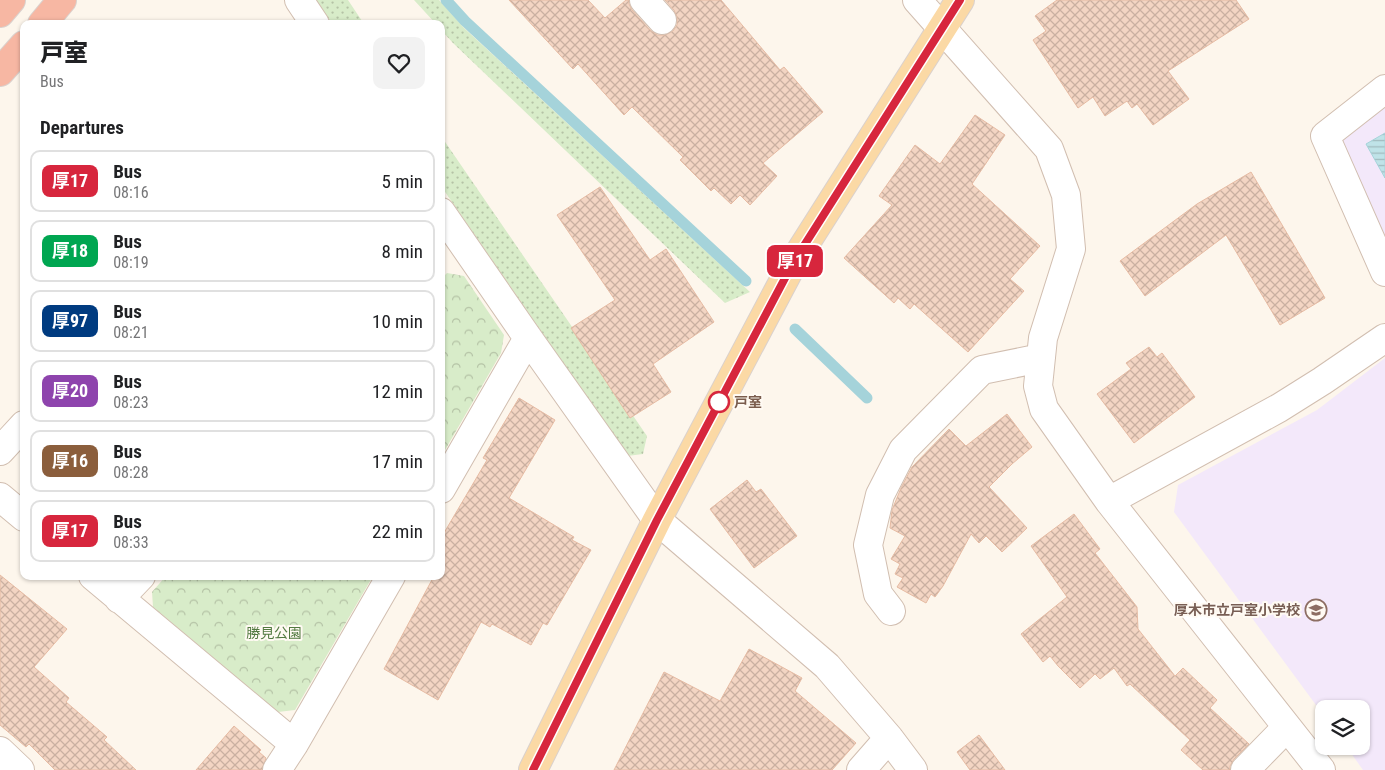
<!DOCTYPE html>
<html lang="en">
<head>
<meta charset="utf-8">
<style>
  :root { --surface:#fff; --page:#f2f2f2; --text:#202124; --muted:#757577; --line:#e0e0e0 }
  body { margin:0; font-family:"Roboto Condensed","Noto Sans JP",sans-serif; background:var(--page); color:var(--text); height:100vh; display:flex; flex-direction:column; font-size:19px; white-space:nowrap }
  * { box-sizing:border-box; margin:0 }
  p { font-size:16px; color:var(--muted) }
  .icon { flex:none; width:28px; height:28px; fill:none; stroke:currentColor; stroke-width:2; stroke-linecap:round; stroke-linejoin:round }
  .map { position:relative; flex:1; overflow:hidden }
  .drawer { position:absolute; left:20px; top:20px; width:425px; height:560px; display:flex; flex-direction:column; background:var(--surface); border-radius:10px; box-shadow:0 1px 4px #0004 }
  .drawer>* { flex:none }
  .badge { padding:0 10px; border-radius:8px; font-size:18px; line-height:32px }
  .fabs { position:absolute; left:1315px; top:700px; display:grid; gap:10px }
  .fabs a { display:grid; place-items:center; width:55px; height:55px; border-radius:10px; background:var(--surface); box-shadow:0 1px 4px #0004; font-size:25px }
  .map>.badge { position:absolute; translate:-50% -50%; box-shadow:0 0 0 2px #fff }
  h2 { padding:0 20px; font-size:19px; line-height:45px }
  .round { display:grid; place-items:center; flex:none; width:52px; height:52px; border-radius:10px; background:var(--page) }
  .headline { display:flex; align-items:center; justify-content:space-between; height:85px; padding:0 20px }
  h1 { font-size:24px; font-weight:800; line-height:38px }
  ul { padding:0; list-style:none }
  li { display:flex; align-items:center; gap:15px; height:62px; margin:0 10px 8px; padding:0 10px; border:2px solid var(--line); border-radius:10px }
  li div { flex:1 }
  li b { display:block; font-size:19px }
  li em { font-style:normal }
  li .badge { min-width:55px; font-weight:700; text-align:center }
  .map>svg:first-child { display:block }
</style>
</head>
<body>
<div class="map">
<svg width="1385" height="770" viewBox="0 0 1385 770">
  <defs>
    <pattern id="grass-dots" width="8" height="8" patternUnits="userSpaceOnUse" patternTransform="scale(1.25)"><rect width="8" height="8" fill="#d8ecc9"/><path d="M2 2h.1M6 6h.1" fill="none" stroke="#b4c2a5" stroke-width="1.8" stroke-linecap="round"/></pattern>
    <pattern id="park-crowns" width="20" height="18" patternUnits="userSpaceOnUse" patternTransform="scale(1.25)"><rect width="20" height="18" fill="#d8ecc9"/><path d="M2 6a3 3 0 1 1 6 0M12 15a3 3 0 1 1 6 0" fill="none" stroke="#b4c2a5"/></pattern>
    <pattern id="water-rules" width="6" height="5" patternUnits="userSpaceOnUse" patternTransform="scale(1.25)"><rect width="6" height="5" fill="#bfe3e8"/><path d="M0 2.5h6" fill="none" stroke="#a0bbbe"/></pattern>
    <pattern id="building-cross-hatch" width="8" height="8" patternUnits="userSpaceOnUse" patternTransform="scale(1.25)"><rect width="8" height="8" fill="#f3d5c3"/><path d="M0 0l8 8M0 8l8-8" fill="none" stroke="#cab0a1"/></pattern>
  </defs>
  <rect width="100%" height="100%" fill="#fdf6ec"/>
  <!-- education -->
  <path fill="#f3e8fa" d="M1385,97v155l-51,-99 6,-24z
    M1385,358v412h-22l-17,-24h15v-37h-37v7l-150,-204 4,-27 139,-75z"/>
  <!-- grass -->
  <path fill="url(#grass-dots)" d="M316,0h32l16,24h-32z
    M414,0h25l25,28 286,264 -25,11 -272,-260 -12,-13v-6h-5z
    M441,136l206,300 -4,18 -16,2 -186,-270z"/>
  <!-- park -->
  <path fill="url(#park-crowns)" d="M447,273l17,3 40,59 -3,18 -60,104v-178z
    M166,576h207l-78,134 -17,2 -125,-105 -1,-15z"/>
  <!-- water -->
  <path fill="url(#water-rules)" stroke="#a5d3da" d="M1385,133v45l-19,-34z"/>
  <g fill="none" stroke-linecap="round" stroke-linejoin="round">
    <!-- stream -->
    <path stroke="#a5d3da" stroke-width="11" d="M446,0l19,21 281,260
      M795,329l72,69"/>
  </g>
  <!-- building -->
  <path fill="url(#building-cross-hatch)" stroke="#e6bba3" d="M509,0h79l17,18 21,-18h3v4l3,6 18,20 7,5h8l8,-4 4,-6v-8l-3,-7 -9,-10h56l59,70 4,-3 39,45 -60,51 14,13 -27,29 -10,-10 -9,9 -17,-16 -3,3 -31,-31 3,-3 -51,-50 -8,8 -46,-51 -5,5z
    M1057,0h179l13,19 -81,52 21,28 -36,26 -16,-21 -5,4 -5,-7 -22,15 -12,-19 -15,11 -45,-68 13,-9 -11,-15z
    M975,115l30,20 -33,49 68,62 -30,33 14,12 -56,61 -54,-48 -4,5 -12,-11 -4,5 -50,-45 48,-53 -13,-9 36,-51 25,19z
    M1251,172l74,126 -45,27 -54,-90 -81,61 -25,-35 77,-57z
    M600,187l50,73 16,-11 48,73 -61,42 18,28 -41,26 -59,-90 44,-28 -58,-85z
    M1149,347l8,10 5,-4 33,44 -61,46 -37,-49 34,-25 -5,-6z
    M519,398l36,22 -46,78 65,39 -2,3 19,10 -44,75 -4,-2 -12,22 -39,-21 -2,3 -9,-5 -43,78 -54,-31 50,-93h7v-38l46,-78 -4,-2z
    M1007,414l25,33 -20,17 -23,23 38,41 -25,24 -16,-16 -7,7 -8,-9 -28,52 -8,11 -4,-3 -5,9 -29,-16 6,-9 -8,-4 5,-10 -9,-5 14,-23 -15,-8 2,-18 9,-22 11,-21 37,-38 17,17z
    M747,480l9,12 5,-3 36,47 -43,32 -44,-59z
    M1074,514l26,35 -5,4 42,54 1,22 37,47 8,-8 34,32 -7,8 39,36 -15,15 -4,7v4h-27l-22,-20 9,-10 -60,-56 -3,2 -13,-18 -14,11 -5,-5 -15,14 -22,-22 -8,-10 -7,6 -22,-28 46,-37 -36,-51z
    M0,575l67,54 -33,38 35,31 -3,4 41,35 -3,3 32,30h-81l-26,-26 -3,3 -26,-22z
    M749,649l53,29 -7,13 61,52 -24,27h-218l50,-98 56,29z
    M234,726l27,24 -2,2 7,6 -4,12h-66z
    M979,735l26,35h-35l-13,-18z"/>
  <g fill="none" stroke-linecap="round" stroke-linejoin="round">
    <!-- minor casing -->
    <g stroke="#d1beb0" stroke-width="30">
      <path id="minor" d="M299,0l16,24
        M644,0l18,20
        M917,0l132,149 17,46 5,54 -28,89 -5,48 6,23 65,92 212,269
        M1385,89l-60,47 60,136
        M441,212l87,126 129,182 170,146 62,72 24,32
        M0,451l24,-26
        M441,489l87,-151
        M0,497l24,20
        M1109,501l170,-93 43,-27 63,-43
        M93,576l201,168
        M119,599l22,-23
        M891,611l-13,-17 -10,-49 12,-50 23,-45 79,-80 59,-12
        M0,751l20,19
        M277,770l17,-26 97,-168
        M861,770l28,-32
        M1245,770l42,-43"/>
    </g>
    <!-- major casing -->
    <g stroke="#dad1cd" stroke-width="30">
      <path id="major" d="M533,770l124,-250 136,-257 167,-263"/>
    </g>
    <!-- highway casing -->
    <g stroke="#dad1cd" stroke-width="30">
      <path id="highway" d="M0,13l11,-13
        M42,24l20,-24
        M0,72l24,-27"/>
    </g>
    <!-- minor -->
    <use href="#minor" stroke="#fff" stroke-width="28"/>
    <!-- major -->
    <use href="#major" stroke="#fbd9a5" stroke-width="28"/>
    <!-- highway -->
    <use href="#highway" stroke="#f7b7a3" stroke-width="28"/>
  </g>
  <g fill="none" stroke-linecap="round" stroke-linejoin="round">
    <!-- line casing -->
    <g stroke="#fff" stroke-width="11">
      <path id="line" d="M533,770l124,-250 136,-257 167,-263"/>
    </g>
    <!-- line -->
    <use href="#line" stroke="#d7263d" stroke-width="8"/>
  </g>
  <!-- icons -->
  <defs>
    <g id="school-ring" transform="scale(1.125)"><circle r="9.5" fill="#fffaf3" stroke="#8d6e63" stroke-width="1.5"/><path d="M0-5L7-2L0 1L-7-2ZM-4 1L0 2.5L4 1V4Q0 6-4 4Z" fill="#8d6e63"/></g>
  </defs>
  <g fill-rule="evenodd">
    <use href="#school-ring" x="1316" y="610"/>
  </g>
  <!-- markers -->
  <circle fill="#fff" stroke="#d7263d" stroke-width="2.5" cx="719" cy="402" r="10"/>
  <g text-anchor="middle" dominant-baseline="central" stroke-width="4" stroke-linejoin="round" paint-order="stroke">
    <!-- stop labels -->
    <g font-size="14" font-weight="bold" fill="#7a5c4d" stroke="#fffaf3" text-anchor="start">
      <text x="734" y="402">戸室</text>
    </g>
    <!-- education labels -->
    <g font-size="14" font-weight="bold" fill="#785e54" stroke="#fffaf3" text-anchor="end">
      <text x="1300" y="610">厚木市立戸室小学校</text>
    </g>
    <!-- park labels -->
    <g font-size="14" fill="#537a41" stroke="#fffaf3">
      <text x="274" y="633">勝見公園</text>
    </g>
  </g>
</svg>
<div class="fabs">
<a><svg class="icon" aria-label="layers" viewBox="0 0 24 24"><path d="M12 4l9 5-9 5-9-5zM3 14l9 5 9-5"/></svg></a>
</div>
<b class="badge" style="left:795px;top:261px;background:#d7263d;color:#fff">厚17</b>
<section class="drawer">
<div class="headline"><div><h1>戸室</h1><p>Bus</p></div><a class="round"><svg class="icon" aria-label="heart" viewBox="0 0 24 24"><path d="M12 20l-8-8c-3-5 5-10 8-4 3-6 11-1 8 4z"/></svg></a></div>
<h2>Departures</h2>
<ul>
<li><span class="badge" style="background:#d7263d;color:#fff">厚17</span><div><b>Bus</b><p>08:16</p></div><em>5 min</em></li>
<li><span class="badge" style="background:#00a651;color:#fff">厚18</span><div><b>Bus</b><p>08:19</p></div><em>8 min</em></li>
<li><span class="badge" style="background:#003b80;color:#fff">厚97</span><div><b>Bus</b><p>08:21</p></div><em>10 min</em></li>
<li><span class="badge" style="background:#8e44ad;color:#fff">厚20</span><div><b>Bus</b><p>08:23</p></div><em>12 min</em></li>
<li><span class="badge" style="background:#8b5e3c;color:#fff">厚16</span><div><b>Bus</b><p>08:28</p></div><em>17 min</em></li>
<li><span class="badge" style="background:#d7263d;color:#fff">厚17</span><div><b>Bus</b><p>08:33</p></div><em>22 min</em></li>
</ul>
</section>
</div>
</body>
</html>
